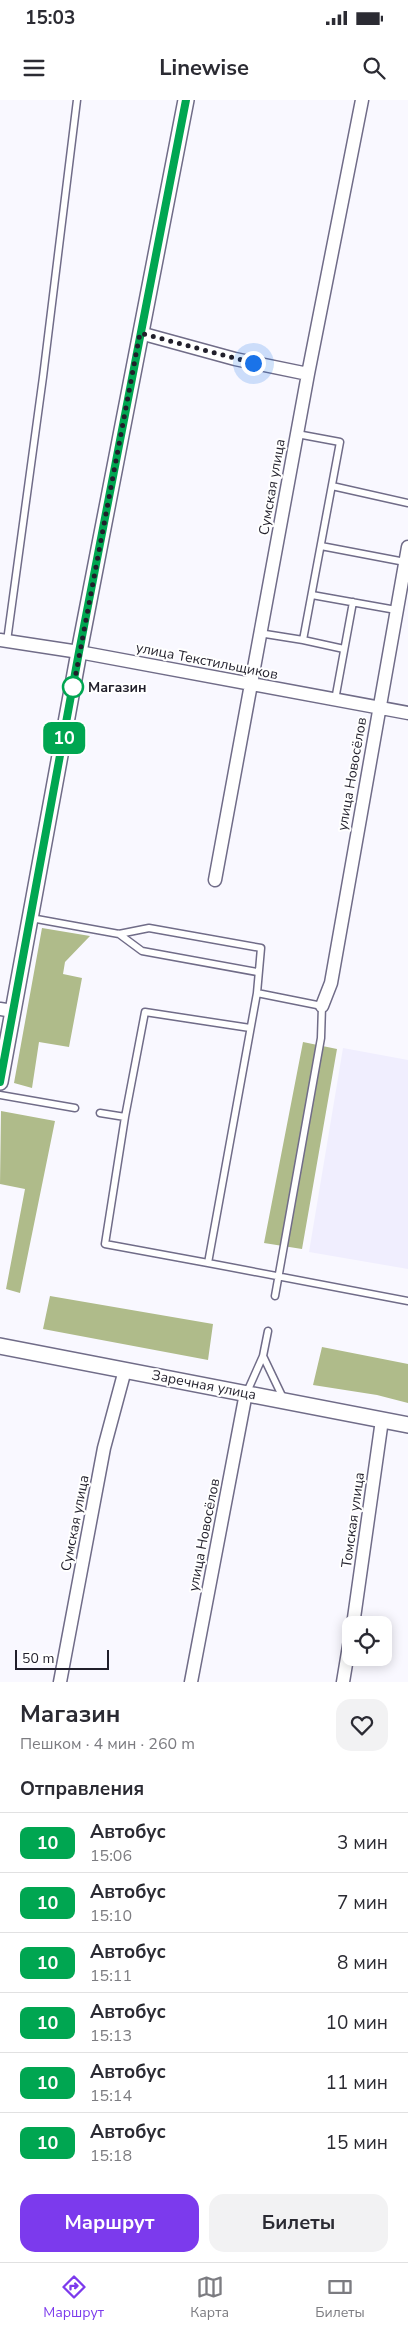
<!DOCTYPE html>
<html lang="ru">
<head>
<meta charset="utf-8">
<style>
  :root { --surface:#fff; --page:#f2f2f3; --text:#2b2b33; --muted:#7c7c81; --line:#e1e1e2; --accent:#7c3aed }
  body { margin:0; font-family:"Nunito Sans",sans-serif; background:var(--page); color:var(--text); height:100vh; display:flex; flex-direction:column; font-size:19px; white-space:nowrap }
  * { box-sizing:border-box; margin:0 }
  p { font-size:16px; color:var(--muted) }
  .icon { flex:none; width:28px; height:28px; fill:none; stroke:currentColor; stroke-width:2; stroke-linecap:round; stroke-linejoin:round }
  .map { position:relative; height:1582px; overflow:hidden }
  .sheet { display:flex; flex-direction:column; background:var(--surface); flex:1 }
  .sheet>* { flex:none }
  .badge { padding:0 10px; border-radius:8px; font-size:18px; line-height:32px }
  .fabs { position:absolute; left:342px; top:1516px; display:grid; gap:10px }
  .fabs a { display:grid; place-items:center; width:50px; height:50px; border-radius:10px; background:var(--surface); box-shadow:0 2px 12px #0003; font-size:25px }
  .scale { position:absolute; left:15px; bottom:12px; width:94px; box-sizing:border-box; padding-left:5px; border:2px solid #211f2b; border-top:0; font-size:14px; line-height:18px; white-space:nowrap; color:#211f2b; -webkit-text-stroke:4px #fff; paint-order:stroke }
  .you { position:absolute; width:25px; height:25px; margin:-12px; border:4px solid #fff; border-radius:50%; background:#1a73e8; box-shadow:0 0 0 8px #1a73e833 }
  .map>.badge { position:absolute; translate:-50% -50%; box-shadow:0 0 0 2px #fff }
  h2 { padding:0 20px; font-size:19px; line-height:45px }
  .round { display:grid; place-items:center; flex:none; width:52px; height:52px; border-radius:15px; background:var(--page) }
  .head { display:flex; align-items:center; justify-content:space-between; height:85px; padding:0 20px }
  h1 { font-size:24px; font-weight:700; line-height:38px }
  .action { display:flex; gap:10px; margin-top:auto; padding:10px 20px }
  .action a { flex:1; height:58px; border-radius:15px; background:var(--accent); color:#fff; font-size:20px; font-weight:700; line-height:58px; text-align:center }
  .action a+a { background:var(--page); color:var(--text) }
  ul { padding:0; list-style:none }
  li { display:flex; align-items:center; gap:15px; height:60px; padding:0 20px; border-top:1px solid var(--line) }
  li div { flex:1 }
  li b { display:block; font-size:19px }
  li em { font-style:normal }
  li .badge { min-width:55px; font-weight:700; text-align:center }
  .status { display:flex; justify-content:space-between; align-items:center; height:35px; padding:0 25px; background:var(--surface); direction:ltr }
  .status svg { height:14px; fill:currentColor }
  header { display:flex; justify-content:space-between; align-items:center; height:65px; padding:0 20px; background:var(--surface); font-size:22px; font-weight:700 }
  .tab-bar { display:flex; justify-content:space-around; align-items:center; height:70px; border-top:1px solid var(--line); background:var(--surface); font-size:14px; color:var(--muted) }
  .tab-bar a { display:grid; justify-items:center; gap:2px }
  .tab-bar .active { color:var(--accent) }
  .map>svg:first-child { display:block }
</style>
</head>
<body>
<div class="status"><b>15:03</b><svg viewBox="0 0 49 12"><path d="M0 12V9h3v3zM5 12V6h3v6zM10 12V3h3v9zM15 12V0h3v12zM26 1h20v11H26zM47 4h2v5h-2z"/></svg></div>
<header><svg class="icon" aria-label="menu" viewBox="0 0 24 24"><path d="M4 6h16M4 12h16M4 18h16"/></svg>Linewise<svg class="icon" aria-label="search" viewBox="0 0 24 24"><circle cx="10" cy="10" r="6"/><path d="M15 15l6 6"/></svg></header>
<div class="map">
<svg width="408" height="1582" viewBox="0 0 408 1582">
  <rect width="100%" height="100%" fill="#f9f8ff"/>
  <!-- built -->
  <path fill="#f0eefe" d="M343,948l65,12v209l-99,-17z"/>
  <!-- forest -->
  <path fill="#afbb8a" d="M42,828l48,8 -25,26 -2,12 19,4 -13,69 -30,-5 -7,46 -18,-5z
    M303,942l34,7 -35,200 -38,-6z
    M1,1011l54,10 -35,172 -14,-4 19,-100 -25,-5z
    M50,1196l163,28 -5,36 -165,-31z
    M322,1247l86,17v39l-31,-8 -64,-10z"/>
  <g fill="none" stroke-linecap="round" stroke-linejoin="round">
    <!-- service casing -->
    <g stroke="#706c88" stroke-width="9">
      <path id="service" d="M332,386l76,17
        M321,446l84,16
        M312,495l84,15
        M259,533l44,7 37,-198 -43,-8
        M303,540l41,9
        M7,541l36,-264 34,-277
        M335,600l18,-98
        M31,818l88,16 30,-6 112,20 -4,45 65,13 -1,32 -46,258
        M119,834l23,17 115,21
        M0,995l75,13
        M100,1013l25,4 20,-105 105,16
        M125,1017l-20,127 103,19 49,-270
        M208,1163l200,38
        M263,1256l21,44
        M247,1292l16,-36 5,-25"/>
    </g>
    <!-- minor casing -->
    <g stroke="#706c88" stroke-width="15">
      <path id="minor" d="M140,233l95,26 73,15
        M0,540l79,12 329,61
        M215,780l93,-506 54,-274
        M322,906l9,-23 77,-436
        M0,909l13,2
        M353,1525l29,-205
        M60,1582l44,-234 21,-78
        M191,1582l55,-289
        M343,1582l8,-48"/>
    </g>
    <!-- tertiary casing -->
    <g stroke="#706c88" stroke-width="18">
      <path id="tertiary" d="M0,982l79,-430 107,-552
        M0,1246l408,79"/>
    </g>
    <!-- service -->
    <use href="#service" stroke="#fff" stroke-width="6"/>
    <!-- minor -->
    <use href="#minor" stroke="#fff" stroke-width="12"/>
    <!-- tertiary -->
    <use href="#tertiary" stroke="#fff" stroke-width="15"/>
  </g>
  <g fill="none" stroke-linecap="round" stroke-linejoin="round">
    <!-- line casing -->
    <g stroke="#fff" stroke-width="11">
      <path id="line" d="M0,982l79,-430 107,-552"/>
    </g>
    <!-- line -->
    <use href="#line" stroke="#00a651" stroke-width="8"/>
    <!-- walk -->
    <path stroke="#211f2b" stroke-width="5" stroke-dasharray="0 9" d="M73,587v2l67,-356 113,30"/>
  </g>
  <!-- markers -->
  <circle fill="#fff" stroke="#00a651" stroke-width="2.5" cx="73" cy="587" r="10"/>
  <g text-anchor="middle" dominant-baseline="central" stroke-width="4" stroke-linejoin="round" paint-order="stroke">
    <!-- street labels -->
    <g font-size="14" fill="#211f2b" stroke="#fff">
      <text transform="translate(272 387) rotate(-80)">Сумская улица</text>
      <text transform="translate(207 561) rotate(11)">улица Текстильщиков</text>
      <text transform="translate(352 674) rotate(-80)">улица Новосёлов</text>
      <text transform="translate(204 1285) rotate(11)">Заречная улица</text>
      <text transform="translate(353 1420) rotate(-82)">Томская улица</text>
      <text transform="translate(75 1423) rotate(-79)">Сумская улица</text>
      <text transform="translate(204 1435) rotate(-79)">улица Новосёлов</text>
    </g>
    <!-- stop labels -->
    <g font-size="14" font-weight="bold" fill="#211f2b" stroke="#fff" text-anchor="start">
      <text x="88" y="587">Магазин</text>
    </g>
  </g>
</svg>
<div class="fabs">
<a><svg class="icon" aria-label="locate" viewBox="0 0 24 24"><circle cx="12" cy="12" r="6"/><path d="M12 2v4M12 18v4M2 12h4M18 12h4"/></svg></a>
</div>
<div class="scale">50 m</div>
<div class="you" style="left:253px;top:263px"></div>
<b class="badge" style="left:64px;top:638px;background:#00a651;color:#fff">10</b>
</div>
<section class="sheet">
<div class="head"><div><h1>Магазин</h1><p>Пешком · 4 мин · 260 m</p></div><a class="round"><svg class="icon" aria-label="heart" viewBox="0 0 24 24"><path d="M12 20l-8-8c-3-5 5-10 8-4 3-6 11-1 8 4z"/></svg></a></div>
<h2>Отправления</h2>
<ul>
<li><span class="badge" style="background:#00a651;color:#fff">10</span><div><b>Автобус</b><p>15:06</p></div><em>3 мин</em></li>
<li><span class="badge" style="background:#00a651;color:#fff">10</span><div><b>Автобус</b><p>15:10</p></div><em>7 мин</em></li>
<li><span class="badge" style="background:#00a651;color:#fff">10</span><div><b>Автобус</b><p>15:11</p></div><em>8 мин</em></li>
<li><span class="badge" style="background:#00a651;color:#fff">10</span><div><b>Автобус</b><p>15:13</p></div><em>10 мин</em></li>
<li><span class="badge" style="background:#00a651;color:#fff">10</span><div><b>Автобус</b><p>15:14</p></div><em>11 мин</em></li>
<li><span class="badge" style="background:#00a651;color:#fff">10</span><div><b>Автобус</b><p>15:18</p></div><em>15 мин</em></li>
</ul>
<div class="action"><a>Маршрут</a><a>Билеты</a></div>
</section>
<nav class="tab-bar">
<a class="active"><svg class="icon" aria-label="directions" viewBox="0 0 24 24"><path d="M12 3l9 9-9 9-9-9zM9 14v-3h6M13 9l2 2-2 2"/></svg>Маршрут</a>
<a><svg class="icon" aria-label="map" viewBox="0 0 24 24"><path d="M3 6l6-2 6 2 6-2v14l-6 2-6-2-6 2zM9 4v14M15 6v14"/></svg>Карта</a>
<a><svg class="icon" aria-label="tickets" viewBox="0 0 24 24"><path d="M3 7h18v10H3zM15 7v10"/></svg>Билеты</a>
</nav>
</body>
</html>
